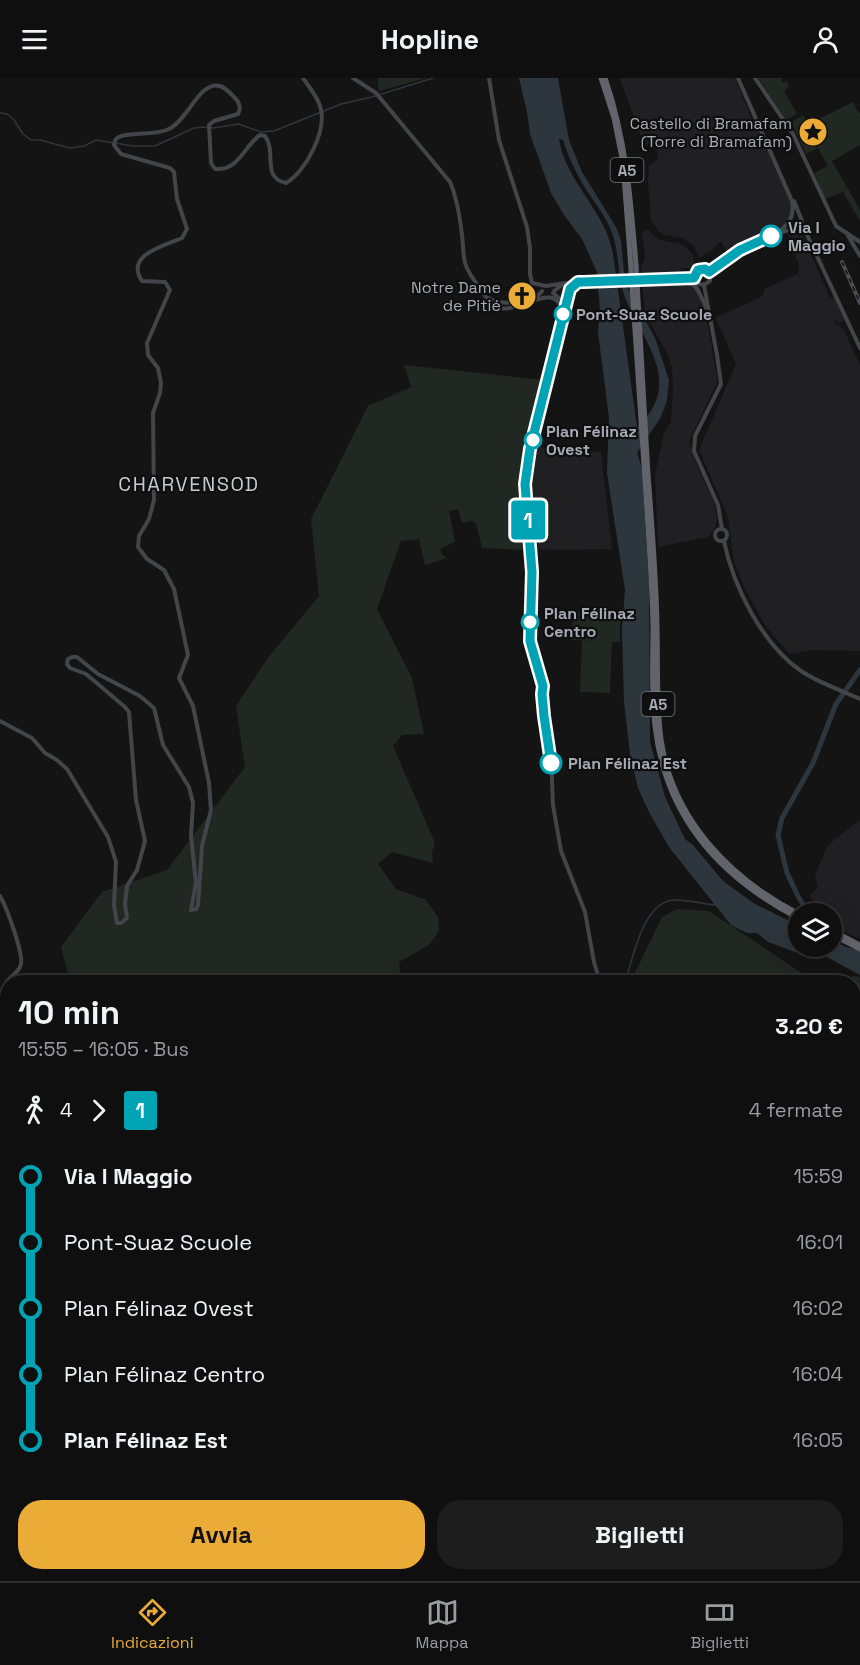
<!DOCTYPE html>
<html lang="it">
<head>
<meta charset="utf-8">
<style>
  :root { --surface:#0f0f10; --page:#1d1d1e; --text:#f1f3f6; --muted:#9b9c9f; --line:#2f2f30; --accent:#eaab37 }
  body { margin:0; font-family:"Space Grotesk",sans-serif; background:var(--page); color:var(--text); height:100vh; display:flex; flex-direction:column; font-size:22px; white-space:nowrap }
  * { box-sizing:border-box; margin:0 }
  p { font-size:20px; color:var(--muted) }
  .icon { flex:none; width:33px; height:33px; fill:none; stroke:currentColor; stroke-width:2; stroke-linecap:round; stroke-linejoin:round }
  .map { position:relative; flex:1; overflow:hidden }
  .side { position:absolute; left:0px; top:897px; width:861px; height:606px; display:flex; flex-direction:column; background:var(--surface); border-radius:24px 24px 0 0; box-shadow:0 6px 24px #0002,0 0 0 2px var(--line) }
  .side>* { flex:none }
  .badge { padding:0 12px; border-radius:4px; font-size:21px; line-height:39px }
  .tools { position:absolute; left:788px; top:825px; display:grid; gap:12px }
  .tools a { display:grid; place-items:center; width:54px; height:54px; border-radius:50%; background:var(--surface); box-shadow:0 6px 24px #0002,0 0 0 2px var(--line); font-size:30px }
  .map>.badge { position:absolute; translate:-50% -50%; box-shadow:0 0 0 3px #fff }
  .legs { display:flex; align-items:center; gap:9px; height:66px; padding:0 18px; font-size:20px }
  .legs p { margin-inline-start:auto }
  .overview { display:flex; align-items:center; justify-content:space-between; height:102px; padding:0 18px }
  h1 { font-size:33px; font-weight:700; line-height:45px }
  .action { display:flex; gap:12px; margin-top:auto; padding:12px 18px }
  .action a { flex:1; height:69px; border-radius:24px; background:var(--accent); color:#111; font-size:24px; font-weight:700; line-height:69px; text-align:center }
  .action a+a { background:var(--page); color:var(--text) }
  ul { padding:0 18px; list-style:none }
  li { display:flex; align-items:center; gap:21px; height:66px; font-size:22px }
  li i { display:grid; place-items:center; width:9px; height:100%; margin:0 8px; background:currentColor }
  li i::after { content:''; width:15px; height:15px; margin:-8px; border:4px solid; border-radius:50%; background:var(--surface) }
  li p { margin-inline-start:auto }
  li:first-child i { background:linear-gradient(#0000 50%,currentColor 0) }
  li:last-child i { background:linear-gradient(currentColor 50%,#0000 0) }
  header { display:flex; justify-content:space-between; align-items:center; height:78px; padding:0 18px; background:var(--surface); font-size:27px; font-weight:700 }
  .tabs { display:flex; justify-content:space-around; align-items:center; height:84px; border-top:2px solid var(--line); background:var(--surface); font-size:16px; color:var(--muted) }
  .tabs a { display:grid; justify-items:center; gap:3px }
  .tabs .selected { color:var(--accent) }
  .map>svg:first-child { display:block }
</style>
</head>
<body>
<header><svg class="icon" aria-label="menu" viewBox="0 0 24 24"><path d="M4 6h16M4 12h16M4 18h16"/></svg>Hopline<svg class="icon" aria-label="person" viewBox="0 0 24 24"><circle cx="12" cy="8" r="4"/><path d="M4 21q1-7 8-7t8 7"/></svg></header>
<div class="map">
<svg width="860" height="1503" viewBox="0 0 860 1503">
  <rect width="100%" height="100%" fill="#141415"/>
  <!-- built -->
  <path fill="#202022" d="M620,0h115l17,42 10,14 29,69 1,7 -6,14 -58,29 -7,-12 -12,11 -10,5 -5,-11 -11,-8 -18,-3 -7,-4 -7,-11 -3,-37 1,-17 9,-7 -1,-9 -2,-6h-10l-3,-4z
    M648,152l12,10 20,4 6,3 7,8 2,10 -4,4 -7,-1 -4,2 2,5 -37,2 -3,-2 -1,-8 4,-8 -3,-27z
    M798,154l4,1 28,65 5,-1 10,23 -7,3 -1,-3 -3,2 10,8 16,35v286l-49,-1 -21,4 -23,-26 -21,-37 -12,-28 -6,-46 -29,-67 37,-86 -20,-45 1,-2 46,-21 1,-7 34,-15 1,-9 -11,-29z
    M667,204l26,5 6,7 3,14 4,7 11,62v6l-28,58 7,22 18,39 3,14 -1,10 -8,11 -50,10 -3,-73 9,-41 7,-11 2,-34 -1,-21 -4,-12 -23,-41 -2,-23v-8z
    M534,369l67,5 11,97 -78,1 -6,-58v-22z
    M860,742v119l-18,-8 -11,-12v-5l-5,-1 -17,-17 9,-9 -3,-12 13,-30z"/>
  <!-- green -->
  <path fill="#202821" d="M377,0h50l-48,13z
    M758,0h25l-2,2 2,3 4,-2 2,6 -5,4 13,23 -11,6z
    M853,24l5,10 2,1v32l-28,16 28,49v11l-17,-29 -18,7 -11,-26 14,-7 -10,-18 -12,6 -14,-30v-2l11,-7 6,9 -8,5 13,14 8,-8 -9,-13z
    M404,287l140,15 -12,53 -2,1c-9,38 -6,76 -2,116l-46,-2 -6,-25 -4,-2 -10,2 -4,-14 -9,2 6,31 -15,7 2,5 5,4 -22,7 -6,-26 -18,2 -24,68 35,69 12,56 -22,1 -9,11 42,97 -3,9 1,11 -41,-11 -14,12 18,25 30,11 12,17 1,14 -10,14 -30,17 2,20h-331l-9,-35 41,-55 65,-22 78,-103 -9,-61 31,-47 52,-63 -8,-77 57,-113 43,-19z
    M574,533l46,8v23h-8l-2,51 -30,-1 2,-51 21,1 -32,-2z
    M677,831l32,2 106,71h-178l-5,-3 30,-62z
    M853,898l7,1v271l-6,38v-304h-9z
    M7,1214l1,282h633l4,1 2,6h-11l-10,-3 -4,3h-622v-287z"/>
  <!-- water -->
  <path fill="#2d363d" fill-rule="evenodd" d="M519,0h39l11,62 13,32 34,55 5,13 4,43 30,55 14,42 -2,20 -6,17 -24,36 5,16 7,115 1,158 15,55 20,42 8,6 30,36 32,23 43,21v21h33v-6l15,7 14,3v25l-33,-18 -13,-10 -19,5 -27,-10 -11,-9h-10l-16,-8 -62,-78 -20,-35 -11,-24 -8,-34 -6,-52 -2,-73 3,-39 -18,-117 2,-55 -11,-86 2,-21 -3,-39 -15,-33 -18,-24 -13,-22 -21,-59 -3,-22zM559,61l4,1c6,19 15,37 26,54 8,12 18,24 23,39 8,21 5,46 14,67 19,44 58,84 11,127l-24,-173c-2,-8 -4,-16 -7,-23 -14,-31 -42,-58 -47,-92z"/>
  <g fill="none" stroke-linecap="round" stroke-linejoin="round">
    <!-- stream -->
    <path stroke="#2d363d" stroke-width="1.5" d="M0,35l7,1 7,6 9,14 8,6h9l30,8 14,-2 12,-6 37,6h22l39,-18 9,-1 10,1 26,-4 22,8 13,-1 67,-27 31,-7 61,-19
      M625,904c8,-22 17,-79 48,-82 13,-1 29,4 43,5
      M0,1288h8"/>
    <!-- river -->
    <path stroke="#2d363d" stroke-width="5" d="M809,836l-10,-16 -12,-25 -9,-38 4,-17 31,-55 23,-59 24,-34"/>
    <!-- secondary -->
    <path stroke="#43454a" stroke-width="4" d="M353,0l23,15 74,89c7,16 10,36 12,53 1,9 1,19 3,28 3,10 10,19 17,27 3,5 5,12 10,15 21,16 64,-30 71,8
      M489,0l10,62 28,87 3,21v26l2,9
      M738,0l54,123c3,16 -4,25 -17,33
      M755,0l38,56 43,92 24,16
      M802,146l58,124
      M847,156l13,22
      M709,194c25,-22 59,-37 91,-45l2,-6 -8,-20
      M672,203c28,3 23,3 34,27
      M578,204l-8,7 -7,25 -37,158 6,100 -2,60 2,18 11,36 1,30 7,38 2,51 8,46 24,61 9,50 6,20
      M532,205l14,3 40,-6 108,-2
      M704,207l13,70 4,29 -26,52 -1,15 24,54 4,24
      M704,207l-8,-2 -2,-9 7,-5 8,3
      M704,207l6,-4 -1,-9
      M554,213l8,-6
      M553,215l7,6 4,7
      M488,220c12,8 45,6 54,-7
      M715 457a6 6 0 1 1 12 0a6 6 0 1 1-12 0Z
      M724,463c9,45 38,103 77,130 18,12 40,19 59,28
      M0,643l32,17 13,15 12,7 10,9 41,68 8,25 -2,43 3,18h4l6,-5 -2,-14 2,-18 10,-16 8,-29 -9,-41 -7,-88 -4,-5 -39,-33 -16,-6 -3,-4 1,-5 4,-2h5l21,17 42,22 14,12 9,37 26,42 4,16 -2,32 5,48 -5,27 5,-1 2,-4 4,-59 9,-36 -2,-27 -16,-77 -14,-28 9,-23 -14,-66 -10,-19 -17,-11 -9,-12 1,-11 10,-17 5,-19 -1,-87 7,-20 1,-10 -3,-15 -10,-13 -1,-12 23,-53 -5,-8 -23,-1c-18,-27 25,-36 40,-43l5,-9 -10,-30 -3,-27 -4,-4 -49,-14 -7,-9c1,-5 1,-6 5,-8 9,-5 36,-1 50,-8 19,-9 31,-49 51,-43 6,2 11,8 15,12 5,5 6,10 3,16l-24,7 -5,4 2,38 4,6c24,2 29,-23 45,-34l5,1c12,16 -4,42 21,47 20,-11 42,-54 34,-77 -3,-10 -11,-19 -17,-28
      M0,818c7,12 23,56 21,68 -2,9 -11,12 -15,19 -2,4 -4,9 -6,13
      M0,989l8,19
      M0,1026l8,-15
      M854,1489l6,-1
      M721,1496v7"/>
    <!-- highway -->
    <path stroke="#61646b" stroke-width="5" d="M601,0l13,40 9,45
      M605,0c21,60 26,124 31,187
      M624,98l6,79
      M648,397c4,50 8,100 9,150 1,38 -1,76 4,114 11,79 68,139 138,175
      M645,402c3,49 7,97 8,146 0,33 -2,67 2,100 10,90 64,151 143,192
      M831,852l29,15
      M831,856l29,15"/>
    <!-- rail casing -->
    <g stroke="#4c4e53" stroke-width="4">
      <path id="rail" d="M842,184l18,41"/>
    </g>
    <!-- rail -->
    <use href="#rail" stroke="#0f0f10" stroke-width="1.5" stroke-dasharray="4.5" stroke-linecap="butt"/>
    <!-- highway-bridge -->
    <path stroke="#61646b" stroke-width="5" d="M630,177l15,225
      M636,187l12,210"/>
  </g>
  <g fill="none" stroke-linecap="round" stroke-linejoin="round">
    <!-- line-1 casing -->
    <g stroke="#fff" stroke-width="14">
      <path id="line-1" d="M551,685l-7,-47 -2,-22 1,-8 -13,-45 2,-69 -7,-88 5,-35 40,-160 8,-7h5l111,-4 4,-8 7,-1 4,3 31,-22 31,-14"/>
    </g>
    <!-- line-1 -->
    <use href="#line-1" stroke="#00a3b4" stroke-width="9"/>
  </g>
  <!-- icons -->
  <defs>
    <g id="sight-disc" transform="scale(1.5)"><circle r="9.5" fill="#eaab37" stroke="#0f0f10"/><path d="M0-6L1.8-2.2L6-1.7L2.9 1.2L3.7 5.4L0 3.3L-3.7 5.4L-2.9 1.2L-6-1.7L-1.8-2.2Z" fill="#111"/></g>
    <g id="church-disc" transform="scale(1.5)"><circle r="9.5" fill="#eaab37" stroke="#0f0f10"/><path d="M-1.2-6h2.4v3.5h3.3v2.4h-3.3V6h-2.4V-.1h-3.3v-2.4h3.3Z" fill="#111"/></g>
  </defs>
  <g fill-rule="evenodd">
    <use href="#sight-disc" x="813" y="54"/>
    <use href="#church-disc" x="522" y="218"/>
  </g>
  <!-- markers -->
  <g fill="#fff" stroke="#00a3b4" stroke-width="3">
    <circle cx="771" cy="158" r="10"/>
    <circle cx="563" cy="236" r="8"/>
    <circle cx="533" cy="362" r="8"/>
    <circle cx="530" cy="544" r="8"/>
    <circle cx="551" cy="685" r="10"/>
  </g>
  <g text-anchor="middle" dominant-baseline="central" stroke-width="4.5" stroke-linejoin="round" paint-order="stroke">
    <!-- shield labels -->
    <g fill="#0f0f10" stroke="#797c84" stroke-width="1.5">
      <rect x="610.5" y="80" width="33" height="24" rx="4.5"/>
      <rect x="641.5" y="614" width="33" height="24" rx="4.5"/>
    </g>
    <g font-size="15" font-weight="bold" fill="#a6abb5">
      <text x="627" y="92">A5</text>
      <text x="658" y="626">A5</text>
    </g>
    <!-- poi labels -->
    <g font-size="16" fill="#a6abb5" stroke="#0f0f10" text-anchor="end">
      <text x="792" y="45">Castello di Bramafam<tspan x="792" dy="18">(Torre di Bramafam)</tspan></text>
      <text x="501" y="209">Notre Dame<tspan x="501" dy="18">de Pitié</tspan></text>
    </g>
    <!-- stop labels -->
    <g font-size="16" font-weight="bold" fill="#a6abb5" stroke="#0f0f10" text-anchor="start">
      <text x="788" y="149">Via I<tspan x="788" dy="18">Maggio</tspan></text>
      <text x="576" y="236">Pont-Suaz Scuole</text>
      <text x="546" y="353">Plan Félinaz<tspan x="546" dy="18">Ovest</tspan></text>
      <text x="544" y="535">Plan Félinaz<tspan x="544" dy="18">Centro</tspan></text>
      <text x="568" y="685">Plan Félinaz Est</text>
    </g>
    <!-- quarter labels -->
    <g font-size="20" letter-spacing="1.5" fill="#c7cad1" stroke="#0f0f10">
      <text x="189" y="406">CHARVENSOD</text>
    </g>
  </g>
</svg>
<div class="tools">
<a><svg class="icon" aria-label="layers" viewBox="0 0 24 24"><path d="M12 4l9 5-9 5-9-5zM3 14l9 5 9-5"/></svg></a>
</div>
<b class="badge" style="left:528px;top:442px;background:#00a3b4;color:#fff">1</b>
<section class="side">
<div class="overview"><div><h1>10 min</h1><p>15:55 – 16:05 · Bus</p></div><b>3.20 €</b></div>
<div class="legs"><svg class="icon" aria-label="walk" viewBox="0 0 24 24"><circle cx="13" cy="4" r="2"/><path d="M13 8l-2 6 4 7M11 14l-3 7M7 12l3-4h3l4 4"/></svg>4<svg class="icon" aria-label="forward" viewBox="0 0 24 24"><path d="M9 5l7 7-7 7"/></svg><b class="badge" style="background:#00a3b4;color:#fff">1</b><p>4 fermate</p></div>
<ul>
<li><i style="color:#00a3b4"></i><b>Via I Maggio</b><p>15:59</p></li>
<li><i style="color:#00a3b4"></i><span>Pont-Suaz Scuole</span><p>16:01</p></li>
<li><i style="color:#00a3b4"></i><span>Plan Félinaz Ovest</span><p>16:02</p></li>
<li><i style="color:#00a3b4"></i><span>Plan Félinaz Centro</span><p>16:04</p></li>
<li><i style="color:#00a3b4"></i><b>Plan Félinaz Est</b><p>16:05</p></li>
</ul>
<div class="action"><a>Avvia</a><a>Biglietti</a></div>
</section>
</div>
<nav class="tabs">
<a class="selected"><svg class="icon" aria-label="directions" viewBox="0 0 24 24"><path d="M12 3l9 9-9 9-9-9zM9 14v-3h6M13 9l2 2-2 2"/></svg>Indicazioni</a>
<a><svg class="icon" aria-label="map" viewBox="0 0 24 24"><path d="M3 6l6-2 6 2 6-2v14l-6 2-6-2-6 2zM9 4v14M15 6v14"/></svg>Mappa</a>
<a><svg class="icon" aria-label="tickets" viewBox="0 0 24 24"><path d="M3 7h18v10H3zM15 7v10"/></svg>Biglietti</a>
</nav>
</body>
</html>
